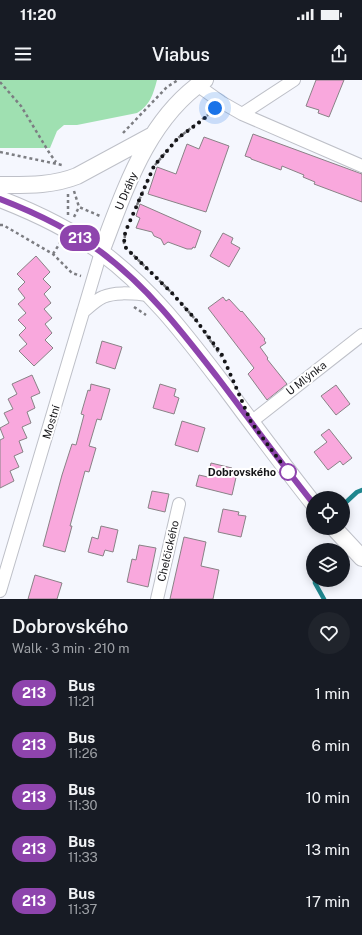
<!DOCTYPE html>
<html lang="en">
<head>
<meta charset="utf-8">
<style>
  :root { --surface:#171b24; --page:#20242c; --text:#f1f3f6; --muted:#9ea1a6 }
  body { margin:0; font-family:"Public Sans",sans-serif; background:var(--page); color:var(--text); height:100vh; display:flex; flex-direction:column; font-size:15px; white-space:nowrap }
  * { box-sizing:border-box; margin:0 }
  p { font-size:13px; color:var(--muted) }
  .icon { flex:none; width:22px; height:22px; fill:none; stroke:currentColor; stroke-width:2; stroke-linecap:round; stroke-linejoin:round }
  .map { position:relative; height:519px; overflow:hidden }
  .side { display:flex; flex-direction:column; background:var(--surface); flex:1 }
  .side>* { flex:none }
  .badge { padding:0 8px; border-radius:13px; font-size:14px; line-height:26px }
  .fabs { position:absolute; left:306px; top:411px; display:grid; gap:8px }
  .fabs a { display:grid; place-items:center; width:44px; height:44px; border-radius:50%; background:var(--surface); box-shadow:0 2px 10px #0003; font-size:20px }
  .you { position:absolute; width:20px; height:20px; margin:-10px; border:3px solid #fff; border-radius:50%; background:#1a73e8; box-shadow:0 0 0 6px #1a73e833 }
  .map>.badge { position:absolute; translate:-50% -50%; box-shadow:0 0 0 2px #fff }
  .round { display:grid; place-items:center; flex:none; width:42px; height:42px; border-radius:21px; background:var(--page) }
  .headline { display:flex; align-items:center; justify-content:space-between; height:68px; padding:0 12px }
  h1 { font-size:19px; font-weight:600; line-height:30px }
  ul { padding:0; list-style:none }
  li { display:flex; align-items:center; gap:12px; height:52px; padding:0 12px }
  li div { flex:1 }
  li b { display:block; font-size:15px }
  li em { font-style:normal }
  li .badge { min-width:44px; font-weight:700; text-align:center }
  .status { display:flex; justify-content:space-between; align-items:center; height:28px; padding:0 20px; background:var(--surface); direction:ltr }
  .status svg { height:11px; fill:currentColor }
  header { display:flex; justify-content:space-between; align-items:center; height:52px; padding:0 12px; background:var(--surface); font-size:18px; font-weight:600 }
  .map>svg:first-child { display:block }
</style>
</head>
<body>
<div class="status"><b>11:20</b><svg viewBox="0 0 49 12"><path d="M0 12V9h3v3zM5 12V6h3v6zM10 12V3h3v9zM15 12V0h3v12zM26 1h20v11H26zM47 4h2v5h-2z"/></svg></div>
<header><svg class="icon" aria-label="menu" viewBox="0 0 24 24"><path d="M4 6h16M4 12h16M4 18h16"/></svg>Viabus<svg class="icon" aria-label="share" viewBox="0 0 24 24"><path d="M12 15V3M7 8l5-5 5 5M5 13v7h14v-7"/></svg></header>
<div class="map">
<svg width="362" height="519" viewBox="0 0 362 519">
  <rect width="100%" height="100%" fill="#f5f7fe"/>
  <!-- green -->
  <path fill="#9fe0b1" d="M0,0h157c-4,15 -7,25 -20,33l-60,12h-13l-7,6 -7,17h-50z"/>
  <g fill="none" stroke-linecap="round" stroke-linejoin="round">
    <!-- stream -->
    <path stroke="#1f868e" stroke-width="4.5" d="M343,425l14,-13 5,-2
      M315,500v3l9,16"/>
  </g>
  <!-- building -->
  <path fill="#f9a8dd" stroke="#898286" d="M316,0h28l-15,37 -11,-4 1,-3 -13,-4z
    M253,54l109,40v28l-48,-18 1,-2 -12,-5 1,-2 -22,-9 -1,4 -30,-11v-1l-6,-2z
    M204,57l25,9 -23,66 -58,-18 9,-27 19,7 11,-30 12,5z
    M140,124l61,27 -6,17 -2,-1 -1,2h-5l-19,-7 -4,3 -3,-6 -7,-3 -2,-4 -16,-4 4,-10 -4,-2z
    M223,153l10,5 -2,5 9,5 -11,19 -19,-11z
    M36,176l14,16 -7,7 8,8 -7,7 7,9 -7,6 8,9 -7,6 7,9 -7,7 8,8 -19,18 -15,-15 8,-7 -8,-9 7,-7 -8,-8 8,-7 -8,-9 7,-6 -7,-9 7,-7 -8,-8z
    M223,217l3,4 3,-2 12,13 1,-1 23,28 -1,1 2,3 -6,4 8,11 -1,1 20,25 -20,16 -19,-26 6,-6 -46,-60z
    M102,261l20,6 -7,22 -19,-6z
    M32,295l8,18 -9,4 4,11 -8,4 4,11 -9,4 5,11 -8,3 4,11 -9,4 5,11 -9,4 4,10 -14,7v-48l4,-2 -4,-10 9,-5 -5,-10 9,-4 -5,-10 9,-5 -5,-10z
    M91,304l19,5 -9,31 -4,-1 -8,27 7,2 -7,24 -4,-1 -15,55h2l-7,26 -22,-6 19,-71 10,-31 4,1 8,-30 -3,-1 7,-24 2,1z
    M160,304l16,5 -2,7 5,2 -5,16 -21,-6z
    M336,305l14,19 -14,11 -15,-19z
    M182,341l23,7 -7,24 -23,-7z
    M329,349l23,29 -9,7 -3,-4 -12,9 -14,-18 13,-10 -6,-7z
    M211,383l21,5 -1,3 6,2 -5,22 -36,-9 3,-11 9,2z
    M152,411l17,3 -4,18 -17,-4z
    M223,429l16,3 -1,3 8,1 -5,21 -23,-5z
    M101,446l17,4 -5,22 -8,-2 -2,6 -15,-4 4,-15 6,2z
    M184,457l22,5 -5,24 18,4 -6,29h-43z
    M139,465l17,3 -8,39 -21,-5 5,-23 4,1z
    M35,495l27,8 -5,16h-29z"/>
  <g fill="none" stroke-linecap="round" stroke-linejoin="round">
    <!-- minor casing -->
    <g stroke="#bec0c8" stroke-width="14">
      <path id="minor" d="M197,5l24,17 21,12 120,52
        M242,34l52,-34
        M83,232c6,-5 13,-12 20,-15 13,-6 33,-3 47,-2
        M251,342l111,-87
        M0,511l101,-339
        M157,519l22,-95"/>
    </g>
    <!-- tertiary casing -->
    <g stroke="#bec0c8" stroke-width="18">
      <path id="tertiary" d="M0,105c26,0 52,1 77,-9l74,-40
        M0,119c36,14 70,30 101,53 49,36 85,84 121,131 30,40 60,81 91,120
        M101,172c24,-62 46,-133 104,-172
        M334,448l28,30"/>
    </g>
    <!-- path -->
    <path stroke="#7c7d82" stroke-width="2.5" stroke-dasharray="3 3" stroke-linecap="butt" d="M0,2l21,24 29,48 6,8
      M123,53l44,-46 11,-7
      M0,72l62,13
      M155,85l23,-27 35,-27
      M74,111l5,16 21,9
      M137,125l11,-25
      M68,135v-21
      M74,137l5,-10
      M0,145h3l50,29 19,19 9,3
      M125,155l-1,8 2,5 45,44 25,28 27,39
      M53,174l7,-11
      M134,227l12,8"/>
    <!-- minor -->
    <use href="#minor" stroke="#fff" stroke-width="12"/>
    <!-- tertiary -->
    <use href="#tertiary" stroke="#fff" stroke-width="16"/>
  </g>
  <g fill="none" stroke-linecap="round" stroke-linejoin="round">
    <!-- line casing -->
    <g stroke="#fff" stroke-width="9">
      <path id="line" d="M0,119c36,14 70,30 101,53 47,35 82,81 117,126 32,42 62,84 95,125"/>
    </g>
    <!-- line -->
    <use href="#line" stroke="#8e44ad" stroke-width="6"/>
    <!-- walk -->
    <path stroke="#151518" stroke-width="4" stroke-dasharray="0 7.2" d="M215,28l-6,7 -31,23 -24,28 -27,62c-3,8 -4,12 -1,20l45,44 25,28 26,35 29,67 37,50"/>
  </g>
  <!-- markers -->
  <circle fill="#fff" stroke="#8e44ad" stroke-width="2" cx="288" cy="392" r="8"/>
  <g text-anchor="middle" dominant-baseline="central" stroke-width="4" stroke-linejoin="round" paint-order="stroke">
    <!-- street labels -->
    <g font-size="11" fill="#151518" stroke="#fff">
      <text transform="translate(126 111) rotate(-67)">U Dráhy</text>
      <text transform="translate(306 298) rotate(-38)">U Mlýnka</text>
      <text transform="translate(51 342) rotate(-73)">Mostní</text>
      <text transform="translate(168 471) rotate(-77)">Chelčického</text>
    </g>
    <!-- stop labels -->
    <g font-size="11" font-weight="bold" fill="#151518" stroke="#fff" text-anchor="end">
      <text x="276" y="392">Dobrovského</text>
    </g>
  </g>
</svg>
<div class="fabs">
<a><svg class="icon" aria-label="locate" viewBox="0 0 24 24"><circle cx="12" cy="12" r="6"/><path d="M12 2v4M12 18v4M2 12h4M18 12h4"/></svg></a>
<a><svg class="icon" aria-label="layers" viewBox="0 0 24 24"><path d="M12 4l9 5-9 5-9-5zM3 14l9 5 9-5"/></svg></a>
</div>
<div class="you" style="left:215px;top:28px"></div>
<b class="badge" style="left:80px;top:158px;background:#8e44ad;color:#fff">213</b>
</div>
<section class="side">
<div class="headline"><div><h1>Dobrovského</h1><p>Walk · 3 min · 210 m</p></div><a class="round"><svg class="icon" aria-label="heart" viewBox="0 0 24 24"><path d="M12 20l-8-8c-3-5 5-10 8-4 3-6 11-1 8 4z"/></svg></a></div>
<ul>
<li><span class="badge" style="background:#8e44ad;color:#fff">213</span><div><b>Bus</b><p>11:21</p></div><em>1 min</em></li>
<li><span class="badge" style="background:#8e44ad;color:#fff">213</span><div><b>Bus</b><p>11:26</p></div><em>6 min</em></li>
<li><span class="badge" style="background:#8e44ad;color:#fff">213</span><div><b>Bus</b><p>11:30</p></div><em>10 min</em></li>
<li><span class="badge" style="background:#8e44ad;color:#fff">213</span><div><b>Bus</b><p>11:33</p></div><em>13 min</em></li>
<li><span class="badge" style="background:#8e44ad;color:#fff">213</span><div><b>Bus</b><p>11:37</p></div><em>17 min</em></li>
</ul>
</section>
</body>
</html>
